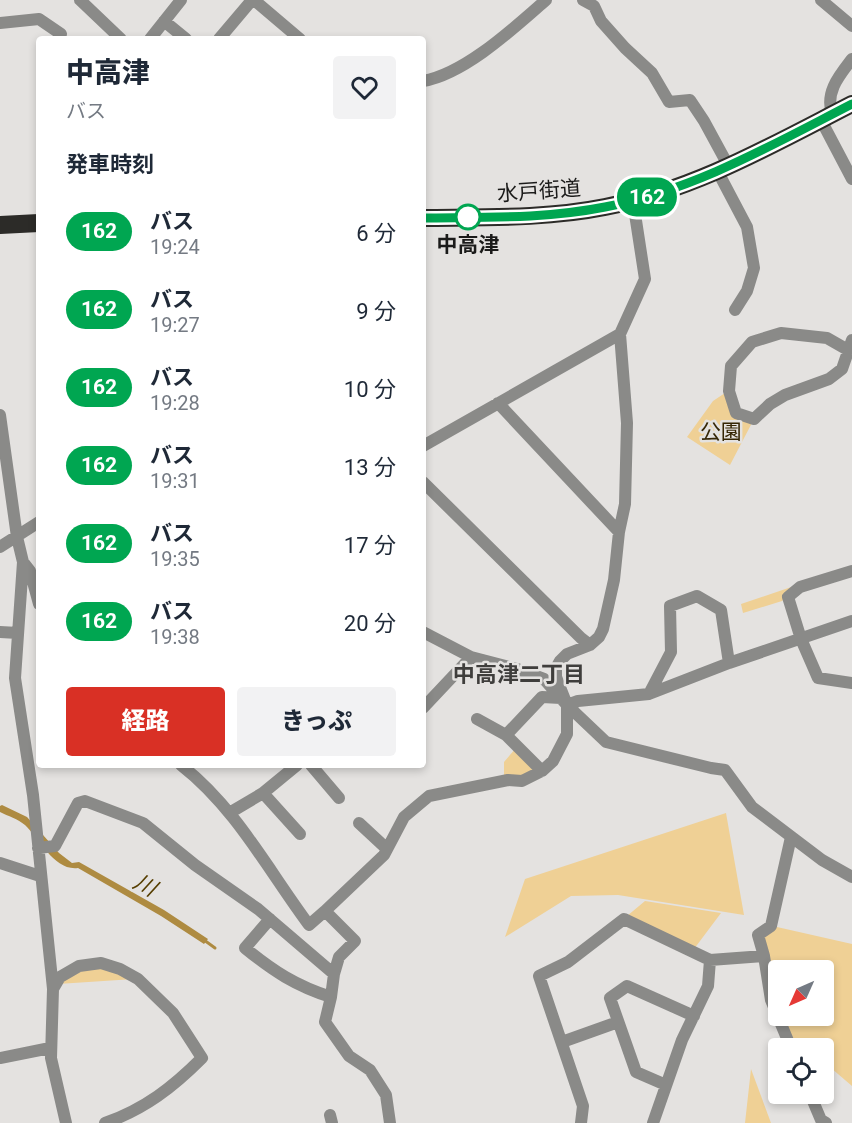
<!DOCTYPE html>
<html lang="ja">
<head>
<meta charset="utf-8">
<style>
  :root { --surface:#fff; --page:#f2f2f3; --text:#1f2937; --muted:#747a83; --accent:#d93025 }
  body { margin:0; font-family:Roboto,"Noto Sans JP",sans-serif; background:var(--page); color:var(--text); height:100vh; display:flex; flex-direction:column; font-size:22px; white-space:nowrap }
  * { box-sizing:border-box; margin:0 }
  p { font-size:20px; color:var(--muted) }
  .icon { flex:none; width:33px; height:33px; fill:none; stroke:currentColor; stroke-width:2; stroke-linecap:round; stroke-linejoin:round }
  .map { position:relative; flex:1; overflow:hidden }
  .panel { position:absolute; left:36px; top:36px; width:390px; height:732px; display:flex; flex-direction:column; background:var(--surface); border-radius:6px; box-shadow:0 3px 9px #0003 }
  .panel>* { flex:none }
  .badge { padding:0 12px; border-radius:20px; font-size:21px; line-height:39px }
  .needle { width:39px; rotate:225deg }
  .fabs { position:absolute; left:768px; top:960px; display:grid; gap:12px }
  .fabs a { display:grid; place-items:center; width:66px; height:66px; border-radius:6px; background:var(--surface); box-shadow:0 3px 9px #0003; font-size:30px }
  .map>.badge { position:absolute; translate:-50% -50%; box-shadow:0 0 0 3px #fff }
  h2 { padding:0 30px; font-size:22px; line-height:54px }
  .round { display:grid; place-items:center; flex:none; width:63px; height:63px; border-radius:6px; background:var(--page) }
  .headline { display:flex; align-items:center; justify-content:space-between; height:102px; padding:0 30px }
  h1 { font-size:28px; font-weight:800; line-height:45px }
  .cta { display:flex; gap:12px; margin-top:auto; padding:12px 30px }
  .cta a { flex:1; height:69px; border-radius:6px; background:var(--accent); color:#fff; font-size:24px; font-weight:800; line-height:69px; text-align:center }
  .cta a+a { background:var(--page); color:var(--text) }
  ul { padding:0; list-style:none }
  li { display:flex; align-items:center; gap:18px; height:78px; padding:0 30px }
  li div { flex:1 }
  li b { display:block; font-size:22px }
  li em { font-style:normal }
  li .badge { min-width:66px; font-weight:700; text-align:center }
  .map>svg:first-child { display:block }
</style>
</head>
<body>
<div class="map">
<svg width="852" height="1123" viewBox="0 0 852 1123">
  <rect width="100%" height="100%" fill="#e4e2e0"/>
  <!-- green -->
  <path fill="#efd095" d="M728,391l8,22 18,6 -24,46 -43,-28 26,-36z
    M800,584l-18,17 -39,12 -2,-9z
    M516,748l22,23 -17,7h-17v-16z
    M726,813l18,102 -126,-20 -47,1 -66,41 20,-58z
    M645,901l76,12 -27,36 -67,-33z
    M777,927l75,17v142l-28,-24v-14h-30l-13,-32h43v-46h-46v40l-15,-74z
    M101,960l33,19 -76,5z
    M751,1069l20,54h-26z"/>
  <!-- water -->
  <path fill="#ae8b41" d="M2,805l25,12 32,36 13,10 7,-1 85,48 44,29 -4,5 -43,-28 -83,-48c-24,3 -38,-29 -53,-43 -7,-6 -17,-9 -25,-13v-6z"/>
  <g fill="none" stroke-linecap="round" stroke-linejoin="round">
    <!-- stream -->
    <path stroke="#ae8b41" stroke-width="3" d="M204,940l11,8"/>
    <!-- minor -->
    <path stroke="#8a8a88" stroke-width="12" d="M80,0l41,39
      M254,0l46,39
      M583,0l11,6 7,15 24,27 27,25 17,29 21,-2 14,21 25,46
      M821,0l31,26
      M164,21l22,18
      M0,23l39,-4 22,15
      M150,39l31,-39
      M219,39l33,-39
      M423,81c42,-7 92,-54 123,-81
      M832,114c-7,-22 7,-38 20,-55
      M821,120l31,59
      M718,172l29,55 7,41 -7,23 -12,19
      M848,350l-21,-12 -46,-5 -29,9 -21,24 -2,25 7,22 18,6 16,-15 15,-9 44,-16 13,-10 10,-29
      M498,403l121,129
      M0,415l17,122 6,25 -8,116 18,117 20,194 -2,69 15,65
      M423,446l197,-112 25,-55 -12,-78
      M423,482l158,156 9,7
      M0,547l39,-25
      M23,562l7,9 9,33
      M852,571l-52,16 -12,10 13,42 17,39 34,5
      M0,632l18,1
      M423,632l48,25 46,12 27,10 23,26 39,37 105,26 14,2 27,37 70,53 30,17
      M649,694l22,-42 -1,-46 27,-10 24,14 8,53
      M567,705l11,-4 71,-7 80,-31 123,-42
      M423,708l48,-51
      M477,719l29,16 36,36
      M506,735l36,-38 19,1
      M181,765c55,43 87,105 128,160l16,-14
      M311,765l28,33
      M263,793l37,41
      M231,812l32,-19 34,-28
      M359,823l28,26
      M791,837l-20,89 -13,9 6,21 7,44 20,48
      M38,848l17,-2 23,-43 7,-2 58,22 52,42 63,44 76,65 5,-17 16,-16 -30,-30 59,-56 20,-38 25,-21 79,-16 14,1 20,-10 11,-10 14,-27v-29l-11,-28v-9l4,-7 7,-7 23,-9 9,-8 4,-8 11,-49 5,-48 6,-28 2,-81 -7,-89
      M0,863l40,13
      M270,919l-25,29c28,23 51,38 86,49l3,-23
      M53,989l7,-12 19,-11 22,-3 19,6 18,10 35,34 29,45c-29,29 -57,51 -97,65
      M331,997l-6,25 24,34 21,14 16,25 4,28
      M562,1042l56,-20
      M0,1058l50,-10
      M666,1085l-30,-13 -26,-74 17,-12 67,30
      M810,1094l11,26 5,3
      M330,1115l2,8
      M581,1123l2,-17 -44,-130 29,-14 56,-43 86,41 54,-4
      M653,1123l29,-83 26,-54 2,-26"/>
    <!-- highway -->
    <path stroke="#2c2b28" stroke-width="18" d="M423,218c60,-1 122,1 182,-11 89,-17 167,-62 247,-103
      M0,225l39,-2"/>
  </g>
  <g fill="none" stroke-linecap="round" stroke-linejoin="round">
    <!-- line casing -->
    <g stroke="#fff" stroke-width="14">
      <path id="line" d="M423,218c60,-1 122,1 182,-11 89,-17 167,-62 247,-103"/>
    </g>
    <!-- line -->
    <use href="#line" stroke="#00a651" stroke-width="9"/>
  </g>
  <!-- markers -->
  <circle fill="#fff" stroke="#00a651" stroke-width="3" cx="468" cy="217" r="12"/>
  <g text-anchor="middle" dominant-baseline="central" stroke-width="5" stroke-linejoin="round" paint-order="stroke">
    <!-- street labels -->
    <g font-size="21" fill="#1b1b1a" stroke="#e4e2e0">
      <text transform="translate(539 191) rotate(-4)">水戸街道</text>
    </g>
    <!-- stop labels -->
    <g font-size="21" font-weight="bold" fill="#1b1b1a" stroke="#e4e2e0">
      <text x="468" y="245">中高津</text>
    </g>
    <!-- park labels -->
    <g font-size="21" fill="#352605" stroke="#e4e2e0">
      <text x="721" y="432">公園</text>
    </g>
    <!-- neighbourhood labels -->
    <g font-size="22" font-weight="bold" fill="#3f3e3c" stroke="#e4e2e0">
      <text x="519" y="674">中高津二丁目</text>
    </g>
    <!-- water labels -->
    <g font-size="22" font-style="italic" fill="#563e00" stroke="#e4e2e0">
      <text transform="translate(145 885) rotate(28)">川</text>
    </g>
  </g>
</svg>
<div class="fabs">
<a><svg class="needle" viewBox="-14 -14 28 28"><path d="M0-13l5 13h-10z" fill="#e53935"/><path d="M0 13l5-13h-10z" fill="#747a83"/></svg></a>
<a><svg class="icon" aria-label="locate" viewBox="0 0 24 24"><circle cx="12" cy="12" r="6"/><path d="M12 2v4M12 18v4M2 12h4M18 12h4"/></svg></a>
</div>
<b class="badge" style="left:647px;top:197px;background:#00a651;color:#fff">162</b>
<section class="panel">
<div class="headline"><div><h1>中高津</h1><p>バス</p></div><a class="round"><svg class="icon" aria-label="heart" viewBox="0 0 24 24"><path d="M12 20l-8-8c-3-5 5-10 8-4 3-6 11-1 8 4z"/></svg></a></div>
<h2>発車時刻</h2>
<ul>
<li><span class="badge" style="background:#00a651;color:#fff">162</span><div><b>バス</b><p>19:24</p></div><em>6 分</em></li>
<li><span class="badge" style="background:#00a651;color:#fff">162</span><div><b>バス</b><p>19:27</p></div><em>9 分</em></li>
<li><span class="badge" style="background:#00a651;color:#fff">162</span><div><b>バス</b><p>19:28</p></div><em>10 分</em></li>
<li><span class="badge" style="background:#00a651;color:#fff">162</span><div><b>バス</b><p>19:31</p></div><em>13 分</em></li>
<li><span class="badge" style="background:#00a651;color:#fff">162</span><div><b>バス</b><p>19:35</p></div><em>17 分</em></li>
<li><span class="badge" style="background:#00a651;color:#fff">162</span><div><b>バス</b><p>19:38</p></div><em>20 分</em></li>
</ul>
<div class="cta"><a>経路</a><a>きっぷ</a></div>
</section>
</div>
</body>
</html>
